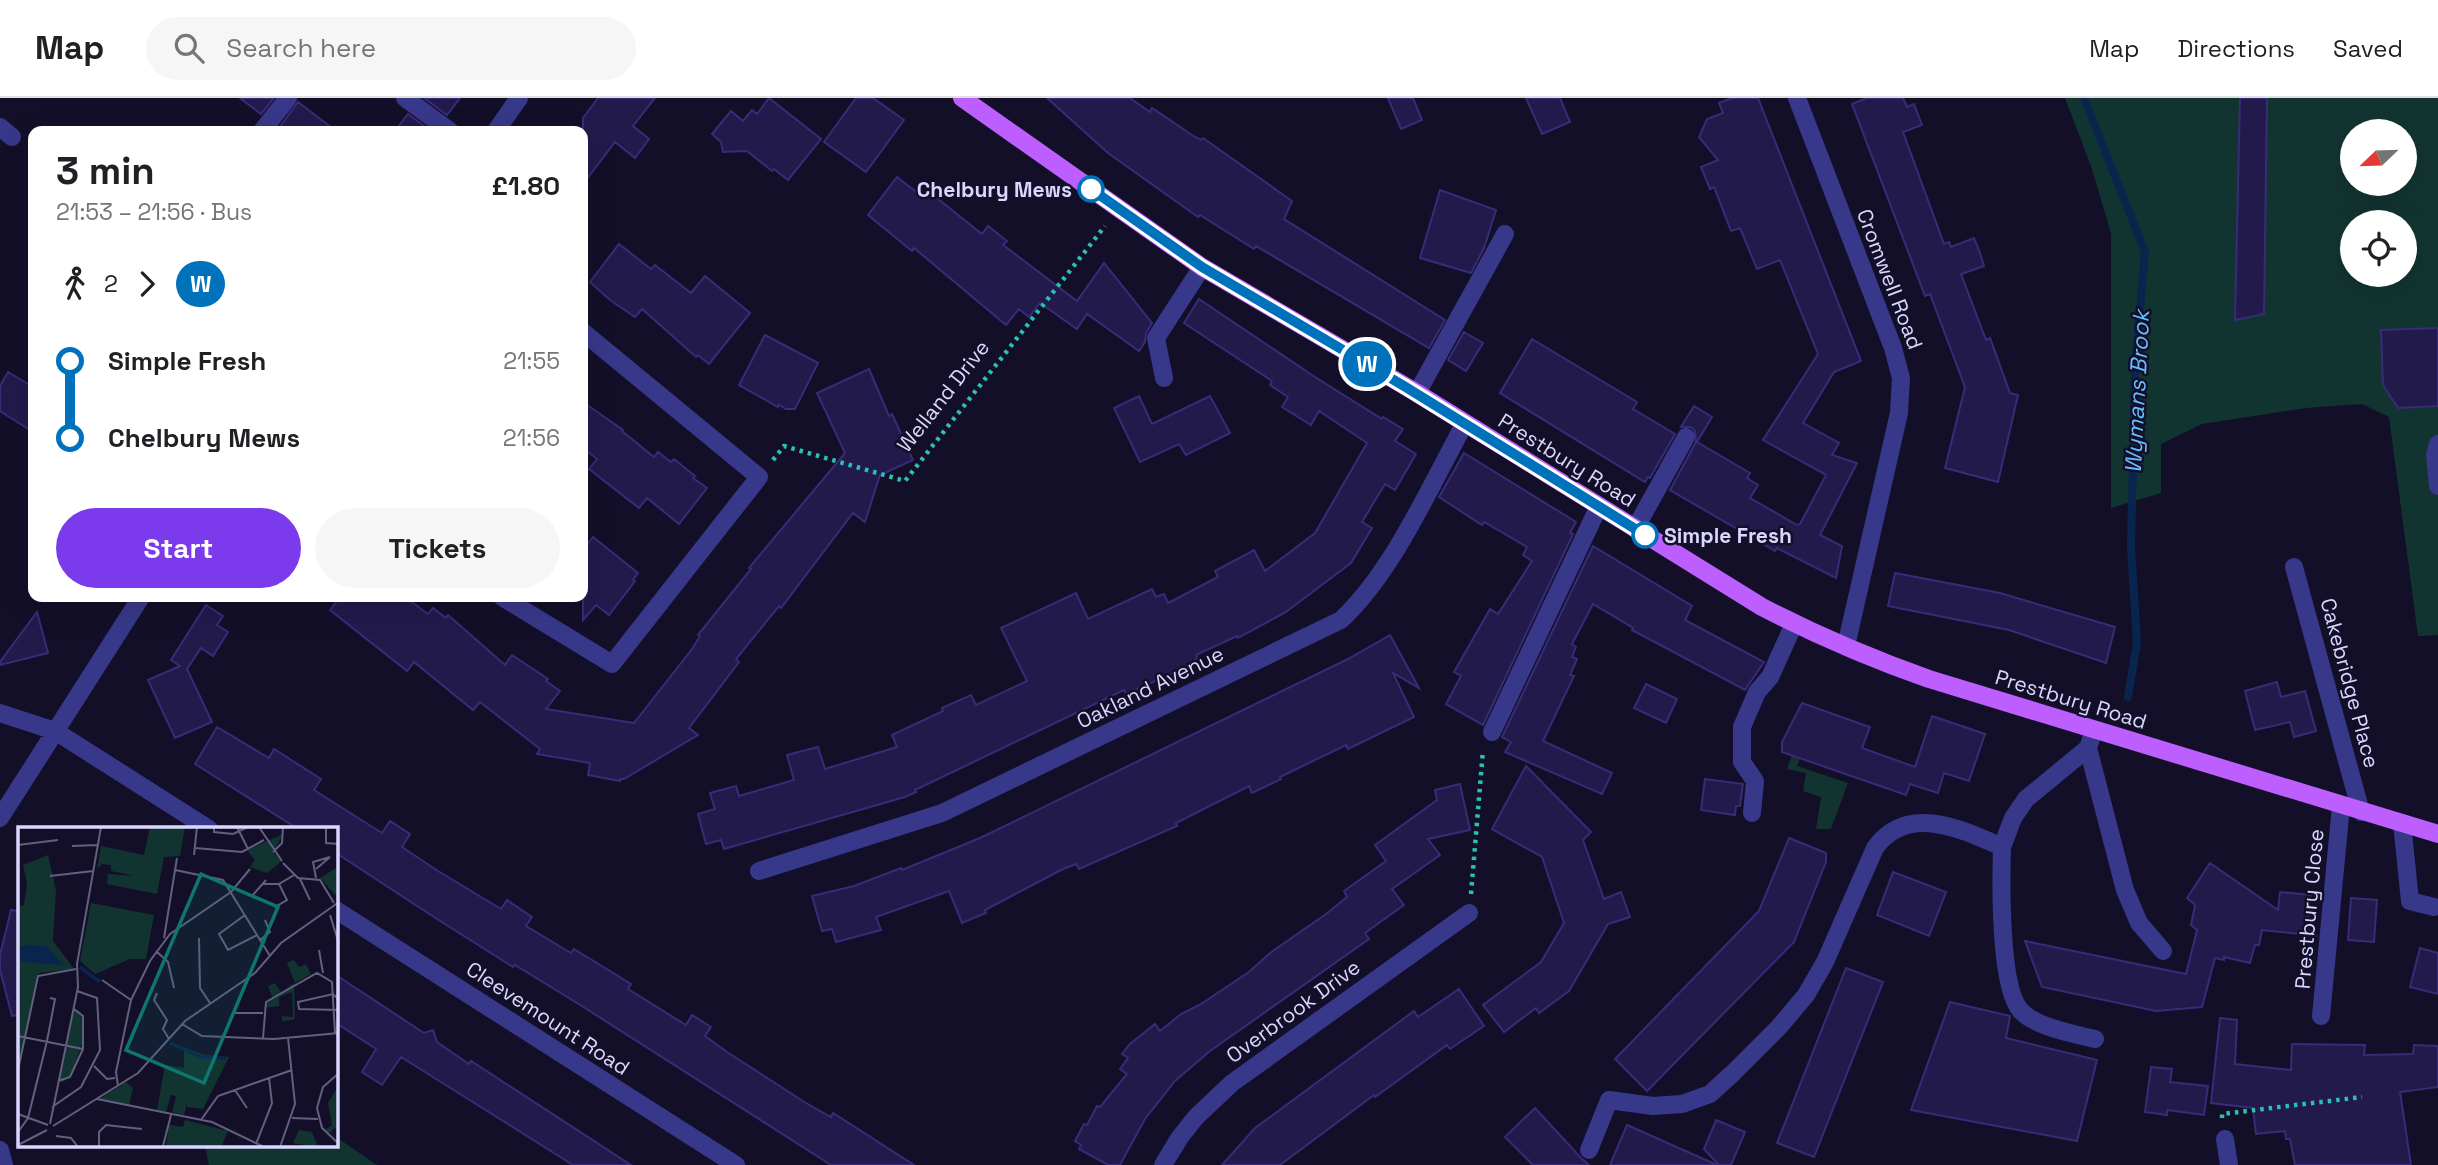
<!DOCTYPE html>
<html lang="en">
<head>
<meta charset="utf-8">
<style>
  :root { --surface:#fff; --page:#f6f6f6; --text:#202124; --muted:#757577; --line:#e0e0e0; --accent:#7c3aed }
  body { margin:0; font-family:"Space Grotesk",sans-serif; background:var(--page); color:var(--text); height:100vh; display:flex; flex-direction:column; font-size:26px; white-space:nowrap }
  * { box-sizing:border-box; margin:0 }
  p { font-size:23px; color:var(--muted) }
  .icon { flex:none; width:38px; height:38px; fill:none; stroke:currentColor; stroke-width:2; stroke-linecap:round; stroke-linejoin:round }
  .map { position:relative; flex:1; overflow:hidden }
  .side { position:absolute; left:28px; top:28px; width:560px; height:476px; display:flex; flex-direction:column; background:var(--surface); border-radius:14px; box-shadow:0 7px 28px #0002 }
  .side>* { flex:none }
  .badge { padding:0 14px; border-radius:23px; font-size:24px; line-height:46px }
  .needle { width:46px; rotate:247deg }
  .buttons { position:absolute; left:2340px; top:21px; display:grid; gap:14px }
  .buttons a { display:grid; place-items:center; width:77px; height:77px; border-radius:50%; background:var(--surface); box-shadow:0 7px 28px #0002; font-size:35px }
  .map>.badge { position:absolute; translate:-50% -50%; box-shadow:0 0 0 4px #fff }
  .legs { display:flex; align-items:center; gap:10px; height:77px; padding:0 28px; font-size:23px }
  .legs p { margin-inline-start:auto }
  .head { display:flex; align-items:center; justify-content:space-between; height:119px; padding:0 28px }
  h1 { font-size:38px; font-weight:800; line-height:52px }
  .primary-button { display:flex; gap:14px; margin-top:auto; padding:14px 28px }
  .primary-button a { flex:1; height:80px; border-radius:42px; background:var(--accent); color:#fff; font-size:28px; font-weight:800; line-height:80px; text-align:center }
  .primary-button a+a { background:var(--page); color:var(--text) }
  ul { padding:0 28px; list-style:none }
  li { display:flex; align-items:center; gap:24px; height:77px; font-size:26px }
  li i { display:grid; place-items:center; width:10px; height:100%; margin:0 9px; background:currentColor }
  li i::after { content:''; width:18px; height:18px; margin:-9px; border:5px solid; border-radius:50%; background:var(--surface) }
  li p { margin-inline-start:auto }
  li:first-child i { background:linear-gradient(#0000 50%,currentColor 0) }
  li:last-child i { background:linear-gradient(currentColor 50%,#0000 0) }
  header { display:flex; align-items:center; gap:42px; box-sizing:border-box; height:98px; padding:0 35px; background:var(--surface); border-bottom:2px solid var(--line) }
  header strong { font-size:33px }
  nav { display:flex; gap:38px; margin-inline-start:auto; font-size:24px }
  .search { width:490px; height:63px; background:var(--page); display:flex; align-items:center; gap:18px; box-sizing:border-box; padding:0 24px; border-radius:38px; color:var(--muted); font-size:26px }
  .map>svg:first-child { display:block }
</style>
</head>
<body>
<header>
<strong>Map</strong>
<div class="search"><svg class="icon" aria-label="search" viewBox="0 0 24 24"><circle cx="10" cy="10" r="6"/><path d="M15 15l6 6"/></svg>Search here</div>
<nav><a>Map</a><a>Directions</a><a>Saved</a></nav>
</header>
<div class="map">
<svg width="2438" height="1067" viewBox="0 0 2438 1067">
  <rect width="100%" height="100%" fill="#130f29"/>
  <!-- green -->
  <path fill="#123431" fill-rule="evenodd" d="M2065,0h373v537l-20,1 -29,-219 -27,-13 -56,4 -104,16 -41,20v49l-50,15v-275l-20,-67zM2352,33h52v53h-52zM2352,124h52v53h-52z
    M1794,651l8,3 -5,14 51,17 -17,46h-15l5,-32 -18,-6 3,-18 -19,-4z
    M336,1039l41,28h-168l-4,-19h131z"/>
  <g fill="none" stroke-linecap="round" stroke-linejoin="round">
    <!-- stream -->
    <path stroke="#0a254d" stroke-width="8" d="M2084,0l61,154 -10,114 -4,181 6,95 -9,55"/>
  </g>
  <!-- building -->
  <path fill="#221a4b" stroke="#382b78" stroke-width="2" d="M240,0h34l-13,16z
    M424,0h36l-13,17z
    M598,0h57l-22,28 16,13 -14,19 -20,-16 -32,42v-66z
    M769,0l52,41 -33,41 -14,-11 -2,2 -25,-20 -24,1 -2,-10 -9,-8 19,-23 12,10 9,-11 5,4z
    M856,0h17l31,22 -38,52 -42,-30z
    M1047,0h83l20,14 2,-4 43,29 6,3 2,-2 89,63 -8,18 161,101 -16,28 -173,-102 -2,3 -54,-34 -2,2 -90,-64z
    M1388,0h25l9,22 -21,9z
    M1526,0h34l10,24 -28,12z
    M1732,0h26l103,263 -27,11 -31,51 36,20 -7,12 25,8 -37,72 22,11 -6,32 -59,-30 -2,3 -105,-61 26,-48 -1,-11 -4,-4h-10l13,-21 18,11 -15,25 53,31 -3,5 11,7 -8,13 47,27 3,-1 26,-49 -63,-35 55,-86 -38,-94 -23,9 -17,-41 -9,3 -17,-44 -4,2 -9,-22 17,-7 -19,-23 8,-18 16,-6 -4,-10z
    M1867,0h36l4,9 7,-3 8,21 -19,7 41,112 5,-2 2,5 23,-9 6,15 4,13 -23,8 25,66 4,-2 20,55 8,2 -20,87 -53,-14 20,-81 -35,-93 -5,2 -73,-192z
    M2240,0h27l-3,216 -29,6z
    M298,4l38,29h-52l-5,-3z
    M408,16l23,17h-36z
    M897,79l26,20 5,-6 54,43 6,-8 19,15 -4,4 74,56 27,-38 48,60 -6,10 -1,9 -6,9 -52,-37 -10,15 -37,-26 -11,14 -10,-8 -13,16 -92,-77 -2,3 -44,-36z
    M1440,92l56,20 -12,38 -13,25 -51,-15z
    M619,146l32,25 4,-4 36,28 14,-17 45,37 -41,51 -11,-9 -2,2 -54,-48 -7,8 -25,-17 -20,-18z
    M1199,201l116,78 67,42 1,-2 20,12 -8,12 21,13 -21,36 -10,-6 -23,38 10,6 -21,35 -65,49 -48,26 -1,-2 -41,19 2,4 -3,1 1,3 -70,31 -2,-4 -209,100 1,2 -11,5 -181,52 -3,-9 -15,4 -8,-30 17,-5 -5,-16 26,-7 3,10 55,-16 -7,-25 31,-8 7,22 72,-22 -5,-12 51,-24 -1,-3 29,-13 5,10 51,-24 -26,-53 75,-35 12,26 64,-30 4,8 8,-3 4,9 50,-26 -3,-6 39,-21 11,21 50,-38 52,-90 -48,-32 -8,14 -29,-18 6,-10 -18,-12 2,-4 -88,-58z
    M2438,230v78l-40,2 -15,-23 -2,-55z
    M1464,234l19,11 -17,28 -18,-11z
    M765,237l53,28 -23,46h-9l-7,-4 -1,2 -39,-22z
    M1532,241l105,63 -4,7 42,25 -25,44 -2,-1 -3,5 -145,-89z
    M869,271l20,47 3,-2 21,46 -33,15 -15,47 -12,-9 -72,95 -2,-2 -43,53 3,3 -50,66 9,7 -74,44h-4v2l-32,-6 2,-12 -53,-9 3,-5 -60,-47 -7,8 -59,-48 -7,9 -77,-61 10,-13h65l23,17 5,-6 13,10 2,-3 57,50 7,-10 36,24 -2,2 14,10 -14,18 88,14 58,-74 8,-13 -2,-1 53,-66 -2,-1 96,-115 -28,-60z
    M8,274l25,15v45l-33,-21v-25z
    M1139,298l13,28 58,-28 20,37 -44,22 -7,-11 -39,18 -26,-54z
    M583,304l40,28 -1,1 32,26 4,-5 13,10 3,-3 21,17 -2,2 14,10 -28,36 -32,-26 -8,10 -50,-39 8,-10 -14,-11z
    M1464,355l112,69 -6,11 3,1 -90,191 -37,-21 15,-28 -7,-4 36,-63 8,5 34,-53 -9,-6 4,-8 -43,-25 -2,3 -43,-28z
    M593,439l45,36 -5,7 2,1 -26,34 -13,-10 -13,15v-70z
    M1593,448l99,60 -7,14 79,42 -19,28 -113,-60 1,-2 -40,-24 -21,40 4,3 -4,10 5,2 -7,16 4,1 -31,65 69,32 -10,21 -97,-42 6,-10 -9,-5z
    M1895,475l105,20 115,34 -9,36 -97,-33 -121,-24z
    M206,507l17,11 -6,9 11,7 -15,24 -12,-8 -14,21 25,53 -37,16 -27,-58 32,-14 -9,-6z
    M37,514l11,41 -48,12v-3z
    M1390,537l29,53 -26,-15 21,44 -66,32 -2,-4 -66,32 1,2 -29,14 -3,-7 -73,37 1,3 -98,43 -3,-5 -13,5 -78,41 1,3 -24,10 -13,-32 -73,26 5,13 -45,12 -4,-13 -10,2 -10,-35 42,-10 47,-18 1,2 78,-32 368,-179z
    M2277,584l4,15 24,-6 11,40 -22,6 -4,-15 -35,8 -10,-39z
    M1646,586l31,15 -11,24 -32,-15z
    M1802,605l68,24 -8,21 53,19 17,-51 53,18 -16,47 -25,-8 -6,20 -28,-9 -4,11 -124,-43v-10z
    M217,629l52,31 5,-9 47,30 -7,11 68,43 8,-12 20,13 -8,13 36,24 63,38 6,-9 25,17 -6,9 45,27 3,-4 57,35 -3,5 58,36 6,-10 19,12 -6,9 22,16 79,51 25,14 2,-4 81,52h-83l-246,-157 -70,-43 -2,2 -76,-48 -101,-66v-24h-38l-103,-65z
    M1526,668l65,66 -8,8 21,59 17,-7 9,25 -22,7 -39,67 -30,22 -3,-5 -32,24 -21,-27 58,-43 23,-39 -22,-66 -50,-28z
    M1705,681l38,5 -3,22h-4l-1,9 -34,-5z
    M1460,686l10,46 -42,9 12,16 -48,34 12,16 -39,28 4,6 -159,112 -35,30 -30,38 -25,46h-12l-29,-16 2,-4 -6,-4 9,-17 3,1 10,-19 3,1 27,-33 -7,-5 8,-11 -6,-4 8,-10 25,-20 5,7 21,-17 20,-10 48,-32 21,-19 56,-39 21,-17 -3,-6 42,-30 -11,-16 62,-45 -2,-10z
    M1789,740l37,15v9l-32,80 -147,149 -32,-32 144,-148z
    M2210,765l68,47 2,-18 31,3 -4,34 10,7 -55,-6 -3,15h-4l-5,18 -26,-6v3l-9,-2 -13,49 -46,4 -114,-24 -17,-46 161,33 11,-44 -6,-5 4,-20 -8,-7z
    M1893,774l53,20 -17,44 -52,-21z
    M2351,800l26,2 -3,42 -26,-2z
    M11,812l8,1v104l-7,1 -12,-46v-15z
    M2420,850l18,5v41l-28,-7z
    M1846,870l37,14 -69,175 -37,-14z
    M336,877l88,58 9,-3 4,12 32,22 2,-3 160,104h-58l-172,-108 -19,28 -20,-13 14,-23 -40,-26z
    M1459,891l25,37 -34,23 -3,-4 -72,52 -1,-2 -94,70h-58l33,-37 159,-117 4,6z
    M1950,904l60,14 -4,22 91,22 -20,81 -166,-31z
    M2220,920l17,2 -2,44 56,6 1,-26 73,1 -1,10 49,-1 1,-9 24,1v41l-38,5 11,73h-116l-5,-26h-4l-1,-8 -29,3 -3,-26 -42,-5z
    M2151,969l21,2 -2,13 38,4 -4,29 -37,-5v5l-22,-3z
    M1535,1010l46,50 8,7h-56l-28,-28z
    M1716,1022l29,12 -14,33h-12l-15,-16z
    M1627,1027l90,40h-107z"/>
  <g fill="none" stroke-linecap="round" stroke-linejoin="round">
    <!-- path -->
    <path stroke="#2ac0b2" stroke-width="4.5" stroke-dasharray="3.5 5" stroke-linecap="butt" d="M773,362l11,-14 121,35 200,-255
      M1471,796l12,-144
      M2222,1020v-4l140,-17"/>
    <!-- minor -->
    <path stroke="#38388a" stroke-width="18" d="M405,0l45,33
      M1797,0l96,250 8,30 -2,35 -53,233
      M0,29l12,10
      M262,33l26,-33
      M496,33l23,-33
      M1164,280l-8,-40 46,-71
      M1417,295l88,-159
      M2438,346l-3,11 3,31
      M1635,431l51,-92
      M2294,469l67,245
      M502,499l110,67 147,-187 -176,-145
      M0,615l55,18 154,98
      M1492,634l107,-226
      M2088,650l37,142 14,33 24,28
      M1752,715l3,-32 -13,-19v-35l15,-35 13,-15 24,-53
      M0,720l141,-221
      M2402,725l8,78 24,6
      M2002,749c-1,33 -3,141 19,164 15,16 53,23 74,28
      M759,773l183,-58 399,-193c53,-50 88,-132 124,-197
      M336,812l400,255
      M2321,918l20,-210
      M2225,1041l4,26
      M0,1052l4,15
      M1589,1052l20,-50 44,6 29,-2 28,-10 23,-21 46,-46 27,-32 19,-33 50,-114c32,-45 87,-19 127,-1l11,-29 13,-19 62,-51 6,-18
      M1163,1067l17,-28 16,-20 36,-34 237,-170"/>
    <!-- major -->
    <path stroke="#bd5eff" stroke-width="18" d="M962,0l240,169 215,126 345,214c54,28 110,52 167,72l509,155"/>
  </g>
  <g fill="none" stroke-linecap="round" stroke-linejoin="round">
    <!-- line-1 casing -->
    <g stroke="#fff" stroke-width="16">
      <path id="line-1" d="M1091,91l111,78 202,119 241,149"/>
    </g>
    <!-- line-1 -->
    <use href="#line-1" stroke="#0072bc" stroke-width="10"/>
  </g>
  <!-- markers -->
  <g fill="#fff" stroke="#0072bc" stroke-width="3.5">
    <circle cx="1091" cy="91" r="12"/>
    <circle cx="1645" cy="437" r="12"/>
  </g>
  <g text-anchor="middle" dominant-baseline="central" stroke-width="5" stroke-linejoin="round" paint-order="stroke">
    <!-- stop labels -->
    <g font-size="21" font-weight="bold" fill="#dad7ff" stroke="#130f29" text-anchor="end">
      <text x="1072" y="91">Chelbury Mews</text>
      <text x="1664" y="437" text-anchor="start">Simple Fresh</text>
    </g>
    <!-- street labels -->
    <g font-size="21" fill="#dad7ff" stroke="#130f29">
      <text transform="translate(1890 181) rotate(69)">Cromwell Road</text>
      <text transform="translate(943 298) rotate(-52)">Welland Drive</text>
      <text transform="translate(1567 362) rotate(32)">Prestbury Road</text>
      <text transform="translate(2350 585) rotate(75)">Cakebridge Place</text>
      <text transform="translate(1150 589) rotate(-26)">Oakland Avenue</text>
      <text transform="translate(2071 601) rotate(17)">Prestbury Road</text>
      <text transform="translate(2309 811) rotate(-85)">Prestbury Close</text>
      <text transform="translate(1293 913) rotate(-36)">Overbrook Drive</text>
      <text transform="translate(548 920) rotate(33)">Cleevemount Road</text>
    </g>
    <!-- water labels -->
    <g font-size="23" font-style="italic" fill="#65bdff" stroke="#130f29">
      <text transform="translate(2137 294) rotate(-87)">Wymans Brook</text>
    </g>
  </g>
  <!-- overview -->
  <g transform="translate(18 729)">
    <rect width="320" height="320" fill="#130f29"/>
    <path d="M132,0h35l-5,29 -16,1 -7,37 -50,-10 1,-10 27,2 -24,-5v-6l-9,-1 -5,5 4,-23 43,9zM265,7l-10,18 9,9 -15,12 -17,-6 5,-7 -8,-10zM30,28l8,35 -3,51 21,28 -35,4 -21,97v-163l6,-2 3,-22 -4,-18zM320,40v31l-18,-20zM73,76l63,12 -8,44h-16l-35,15 -15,-13zM276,133l5,7 7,-3 5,10 -16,9 -8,-20zM257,156l6,9 13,-9 1,35 -2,2 -11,1v-5l11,1 -1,-25 -13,5v9l-15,2 8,-11 -4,-11zM56,182l7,3 3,27 -14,38 -7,5 -5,-1zM166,220l20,8 25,2 -26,52 -16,-2v-4l-3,12 -12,-3 4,-16 -5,-1 -5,17 -9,-2 8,-45 19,3zM108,255l7,6 -4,18 -31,-6zM320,259v45l-3,-3 -7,6 -3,-4 7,-5 -4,-22zM167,293l43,11 -6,14 3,2h-59l3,-22 14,2zM281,303l13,2 6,15 -25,-4z" fill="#123431"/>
    <path d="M7,118l21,1 18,19 -43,-3 -3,-14z" fill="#0a254d"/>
    <path fill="none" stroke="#0a254d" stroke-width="3.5" d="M62,140l20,15M152,216l31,14 25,1"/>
    <path fill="none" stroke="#635f7f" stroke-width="2" d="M196,0v5l19,2 15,-7M219,0l11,22M241,0l23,34M308,0v16l13,1M0,18l40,-5M54,19l26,-1M177,21l47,4 22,-12M255,25l9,-9 1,-16M176,28l3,-28M265,36l15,15 22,2 14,23M298,42l14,-12 -17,5 3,16M157,43l48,10 47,76M32,49l43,-5M282,52l10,21M245,57h16l15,-9M234,69l14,-16M257,80l12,-7 -8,-16M227,88l-26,19 9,16 29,-15M312,88l9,29M146,111l13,-80M181,111l1,50 10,15M242,113l10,-8 -5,-12M301,123l4,23M138,124l12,11 6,26M84,153l29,20M139,166l-3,7 13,20 -4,9 6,10M321,173l-6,-6 -35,8 1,7 40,1M216,186h29M164,197l20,12 72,3 65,-6M0,209l65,13M245,211l3,-36 51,-29 15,9 3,51M76,239l13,13 8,-1M0,243l20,-94 38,-7M321,246l-16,14 -6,21 5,20 17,16M40,254l12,-4 13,-28v-33l-9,-7M100,259l-2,-14 15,-72 19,-39 20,-27 61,-42 19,-23M217,263l12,18M79,272l115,23 52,25M34,280l29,-20 19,-37 -3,-52 -20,-7M0,287l30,11M274,291l26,1M183,293l17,-24 74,-26M32,297l28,-137 -1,-23 24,-137M35,299l85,-53 47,-52 70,-48 26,-30 58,-41M0,305l10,-14 19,-77 8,-42 -5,-1M38,309l15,2 7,9M238,317l16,-41 -3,-25M0,318l29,-15M145,319l8,-31M81,320v-15l7,-7 36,4M262,320l15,-43 -7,-66"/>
    <path fill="#0f766e" fill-opacity="0.15" stroke="#0f766e" stroke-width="3.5" d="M183,47l77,33 -74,176 -78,-33z"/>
    <rect width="320" height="320" fill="none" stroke="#dad7ff" stroke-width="3.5"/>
  </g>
</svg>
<div class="buttons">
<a><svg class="needle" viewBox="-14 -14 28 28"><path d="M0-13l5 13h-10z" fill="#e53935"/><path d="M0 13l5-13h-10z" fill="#757577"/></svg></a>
<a><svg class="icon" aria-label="locate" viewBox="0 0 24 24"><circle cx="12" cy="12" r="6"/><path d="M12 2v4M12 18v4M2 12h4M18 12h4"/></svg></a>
</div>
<b class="badge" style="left:1367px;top:266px;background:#0072bc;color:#fff">W</b>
<section class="side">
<div class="head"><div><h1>3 min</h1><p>21:53 – 21:56 · Bus</p></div><b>£1.80</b></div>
<div class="legs"><svg class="icon" aria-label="walk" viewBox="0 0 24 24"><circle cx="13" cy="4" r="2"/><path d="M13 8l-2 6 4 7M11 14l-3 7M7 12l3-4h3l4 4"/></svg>2<svg class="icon" aria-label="forward" viewBox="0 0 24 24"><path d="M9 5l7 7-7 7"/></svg><b class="badge" style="background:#0072bc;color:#fff">W</b></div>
<ul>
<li><i style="color:#0072bc"></i><b>Simple Fresh</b><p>21:55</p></li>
<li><i style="color:#0072bc"></i><b>Chelbury Mews</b><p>21:56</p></li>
</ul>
<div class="primary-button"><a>Start</a><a>Tickets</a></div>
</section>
</div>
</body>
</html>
